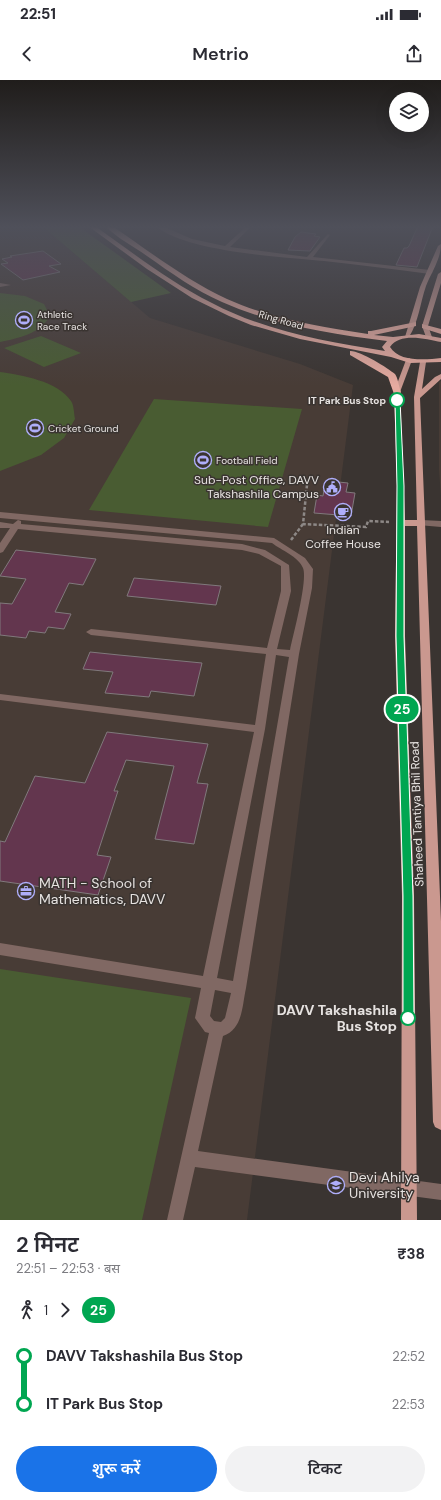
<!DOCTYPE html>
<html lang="hi">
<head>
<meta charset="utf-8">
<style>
  :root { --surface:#fff; --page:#f2f2f3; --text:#2b2b33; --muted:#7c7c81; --accent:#1a73e8 }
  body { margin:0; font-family:"DM Sans","Noto Sans Devanagari",sans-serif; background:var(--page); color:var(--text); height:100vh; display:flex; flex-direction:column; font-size:15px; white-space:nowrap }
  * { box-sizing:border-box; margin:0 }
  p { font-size:13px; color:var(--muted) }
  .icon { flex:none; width:22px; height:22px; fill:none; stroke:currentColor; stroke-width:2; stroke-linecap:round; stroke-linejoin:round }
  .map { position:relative; height:1140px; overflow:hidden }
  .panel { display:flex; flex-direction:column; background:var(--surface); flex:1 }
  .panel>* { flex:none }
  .badge { padding:0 8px; border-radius:13px; font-size:14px; line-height:26px }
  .controls { position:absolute; left:389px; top:12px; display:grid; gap:8px }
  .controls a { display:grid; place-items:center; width:40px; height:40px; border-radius:50%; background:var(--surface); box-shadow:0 4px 16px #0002; font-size:20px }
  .map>.badge { position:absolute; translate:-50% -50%; box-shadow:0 0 0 2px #fff }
  .legs { display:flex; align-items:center; gap:6px; height:44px; padding:0 16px; font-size:13px }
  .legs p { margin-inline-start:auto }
  .overview { display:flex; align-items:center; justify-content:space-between; height:68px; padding:0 16px }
  h1 { font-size:22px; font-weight:600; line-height:30px }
  .button { display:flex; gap:8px; margin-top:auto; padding:8px 16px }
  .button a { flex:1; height:46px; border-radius:24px; background:var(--accent); color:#fff; font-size:16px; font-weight:600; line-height:46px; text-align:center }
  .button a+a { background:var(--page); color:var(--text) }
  ul { padding:0 16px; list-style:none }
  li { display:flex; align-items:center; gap:14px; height:48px; font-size:15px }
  li i { display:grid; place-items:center; width:6px; height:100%; margin:0 5px; background:currentColor }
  li i::after { content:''; width:10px; height:10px; margin:-5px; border:3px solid; border-radius:50%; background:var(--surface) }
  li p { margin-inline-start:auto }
  li:first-child i { background:linear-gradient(#0000 50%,currentColor 0) }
  li:last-child i { background:linear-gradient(currentColor 50%,#0000 0) }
  .status { display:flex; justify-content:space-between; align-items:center; height:28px; padding:0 20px; background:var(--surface); direction:ltr }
  .status svg { height:11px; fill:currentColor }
  header { display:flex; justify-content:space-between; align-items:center; height:52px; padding:0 16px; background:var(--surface); font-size:18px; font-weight:600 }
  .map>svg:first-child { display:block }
</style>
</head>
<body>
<div class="status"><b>22:51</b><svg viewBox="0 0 49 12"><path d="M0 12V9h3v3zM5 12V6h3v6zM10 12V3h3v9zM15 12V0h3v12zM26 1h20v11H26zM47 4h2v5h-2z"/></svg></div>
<header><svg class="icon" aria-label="back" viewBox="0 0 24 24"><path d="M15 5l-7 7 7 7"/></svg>Metrio<svg class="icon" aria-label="share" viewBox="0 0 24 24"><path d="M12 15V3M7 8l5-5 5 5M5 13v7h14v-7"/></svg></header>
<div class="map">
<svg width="441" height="1140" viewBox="0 0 441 1140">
  <rect width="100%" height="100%" fill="#3a3431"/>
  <!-- built -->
  <path fill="#483c36" d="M0,146h42l108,92 150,46 53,21 -106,835h-247z
    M441,301v115l-2,-26v-88z"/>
  <!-- green -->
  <path fill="#495c32" d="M42,146h36l93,67 -40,9z
    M0,213l25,3 19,8 6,12c-10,18 -31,22 -50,26z
    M41,256l40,17 -37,14 -40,-19z
    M0,292c21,3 58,9 71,29 3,4 3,13 4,18l-11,19 -23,17 -41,16z
    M154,319l148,10 -34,118 -179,-17z
    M0,889l191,29 -49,222h-142z"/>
  <!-- building -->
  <path fill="#63364e" stroke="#80797c" d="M418,146h15l-16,41 -21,-2 8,-17h3l2,-2z
    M301,152l15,2 -2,2 6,1 -10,14 -22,-1 7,-13z
    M43,171l18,13 -12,2 11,6 -37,8 -22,-16 7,-1 -6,-4 10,-2 -2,-1z
    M329,401l19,2 -2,9 9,1 -4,23 -37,-3 3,-18 6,1 1,-6h3z
    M16,470l80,9 -13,26 -14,-2 -14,29 16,2 -7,15 -16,-2 -3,6 -16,-2 -3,7 -26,-3v-32l12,1 14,-25 -26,-3z
    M134,498l87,8 -5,19 -89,-9z
    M90,572l29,3 83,8 -8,33 -43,-5 -2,6 -44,-4 8,-21 -30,-3z
    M107,652l101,12 -11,39 11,1 -14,60 -39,-5 19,-73 -48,-6 -12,31h4l-21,64 14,2 -13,38 -98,-14v-40l5,1 30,-66 50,7z"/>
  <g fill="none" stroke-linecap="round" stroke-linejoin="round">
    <!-- path -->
    <path stroke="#8d8886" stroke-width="2.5" stroke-dasharray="3.5 2" stroke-linecap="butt" d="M307,405l-4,39 63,3 2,-6 21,1
      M291,460l12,-16"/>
    <!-- minor -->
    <path fill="#806863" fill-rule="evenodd" d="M156,146h6l30,13 33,7 22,-20h5l-22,21 77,10 21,-23 2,1 -17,22 117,13 3,2 -3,2c-35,-5 -71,-9 -106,-13 -40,-4 -139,-9 -168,-35z
      M0,203l11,2 -11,2z
      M0,432l274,26 31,20 8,11 -1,19 -13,66 -53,334c-4,18 -3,41 -23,48l-25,115 243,33v16l-246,-33 -12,53h-16l42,-187 -4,-1 -10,-14 6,-30 -201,-33v-12l203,33 51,-244 -254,-32v-6l255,31 11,-71 -175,-19 -5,-3 5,-3 176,19 14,-57v-25l-22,-12 -17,-4 -224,-21 -15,23 -3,1v-10l10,-15h-10v-6l13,2 5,-4 3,1v3l221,20 23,6 24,15 2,26 -14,58 13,1c3,-15 18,-70 13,-82 -4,-11 -22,-18 -31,-25l-272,-25zM276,575l13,2 -56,324 -16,-3 48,-249zM215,910l16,3 -6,25 -4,4 -7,-1 -4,-5z
      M421,440l20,1v6l-23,-2 -1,-2z"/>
    <!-- major -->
    <path fill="#ca988f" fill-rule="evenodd" d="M441,164c0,15 -10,29 -15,42 -6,17 -7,35 -17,51h-4l15,-50 18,-41z
      M441,192v11l-13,43 4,11 -3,2 -3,-2 -4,-11 16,-52z
      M409,278l3,2 -12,32 5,128h12l-3,-123 6,-35 3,-2 3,2 -4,27 13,-12 6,-3v5l-21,19 21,523v209l-6,-3 -2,-5 -16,-596h-12v110l9,260 3,324h-16l1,-324 -7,-260 2,-150 -3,-94 12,-32z"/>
    <!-- highway -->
    <path fill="#e6aba0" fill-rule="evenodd" d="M88,146h7c38,27 75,56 117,77 53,28 114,39 173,48l-3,-4 5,-6c-57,-7 -113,-16 -165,-39 -27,-12 -51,-29 -75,-46 -14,-10 -30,-18 -42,-30h7c37,25 74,54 115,73 45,20 93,28 141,35v-3h3l45,-9v4l-42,9 19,2 26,-3 22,4v4c-15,-3 -41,-10 -51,5 9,15 35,13 51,11v4l-31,1 -19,-6 -91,-18 -49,-14 -22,-9 -37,-18 -45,-29z
      M422,244l19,5v5l-19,-6z
      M350,271c9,-1 38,17 45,23 3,4 4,13 6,18l-1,2h-6l-6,-17 -38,-22z"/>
  </g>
  <!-- sky -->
  <linearGradient id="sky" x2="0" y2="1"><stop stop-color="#201d1b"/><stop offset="0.48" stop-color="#4f505a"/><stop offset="1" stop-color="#4f505a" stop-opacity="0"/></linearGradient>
  <rect width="441" height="306" fill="url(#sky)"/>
  <!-- line-1 -->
  <path fill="#00a651" stroke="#fff" d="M397,318l3,2 4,86v150l9,260 1,122 -2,4 -4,2 -3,-2 -2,-4v-122l-7,-260 1,-150 -2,-86z"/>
  <!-- icons -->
  <defs>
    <g id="stadium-ring" transform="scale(0.9)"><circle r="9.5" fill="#3a3431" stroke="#afaefa" stroke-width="1.5"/><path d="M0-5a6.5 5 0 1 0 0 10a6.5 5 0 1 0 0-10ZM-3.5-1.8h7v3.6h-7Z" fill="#afaefa"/></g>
    <g id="civic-ring" transform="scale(0.9)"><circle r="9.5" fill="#3a3431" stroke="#afaefa" stroke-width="1.5"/><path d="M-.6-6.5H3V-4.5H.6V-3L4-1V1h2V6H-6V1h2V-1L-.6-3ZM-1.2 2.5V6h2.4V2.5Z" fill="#afaefa"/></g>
    <g id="cafe-ring" transform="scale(0.9)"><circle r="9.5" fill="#3a3431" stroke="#afaefa" stroke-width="1.5"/><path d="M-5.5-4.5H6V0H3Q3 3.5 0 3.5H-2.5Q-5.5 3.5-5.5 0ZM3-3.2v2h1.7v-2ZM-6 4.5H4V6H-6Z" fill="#afaefa"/></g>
    <g id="office-ring" transform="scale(0.9)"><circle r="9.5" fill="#3a3431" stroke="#afaefa" stroke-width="1.5"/><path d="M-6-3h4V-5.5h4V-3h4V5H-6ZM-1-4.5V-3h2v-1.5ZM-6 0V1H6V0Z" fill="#afaefa"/></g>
    <g id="school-ring" transform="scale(0.9)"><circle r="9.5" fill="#3a3431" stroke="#afaefa" stroke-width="1.5"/><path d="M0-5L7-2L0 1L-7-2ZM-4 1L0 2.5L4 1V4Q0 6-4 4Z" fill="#afaefa"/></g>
  </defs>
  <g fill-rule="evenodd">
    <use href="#stadium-ring" x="24" y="240"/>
    <use href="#stadium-ring" x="35" y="348"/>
    <use href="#stadium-ring" x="203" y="380"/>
    <use href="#civic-ring" x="332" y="407"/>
    <use href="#cafe-ring" x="343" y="432"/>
    <use href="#office-ring" x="26" y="811"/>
    <use href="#school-ring" x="336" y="1105"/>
  </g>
  <!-- markers -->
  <g fill="#fff" stroke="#00a651" stroke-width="2">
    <circle cx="397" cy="320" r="7"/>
    <circle cx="408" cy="938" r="7"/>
  </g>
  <g text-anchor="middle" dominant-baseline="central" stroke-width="3" stroke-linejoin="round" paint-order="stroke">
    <!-- far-poi labels -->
    <g font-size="10" fill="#e6e2e0" stroke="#3a3431" text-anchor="start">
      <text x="37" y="234">Athletic<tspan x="37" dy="12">Race Track</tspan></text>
      <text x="48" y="348">Cricket Ground</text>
      <text x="216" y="380">Football Field</text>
    </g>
    <!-- far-street labels -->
    <g font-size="10" fill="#e6e2e0" stroke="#3a3431">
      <text transform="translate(281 240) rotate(16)">Ring Road</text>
    </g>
    <!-- far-stop labels -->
    <g font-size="10" font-weight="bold" fill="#e6e2e0" stroke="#3a3431" text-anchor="end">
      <text x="386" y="320">IT Park Bus Stop</text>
    </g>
    <!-- poi labels -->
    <g font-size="12" fill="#e6e2e0" stroke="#3a3431" text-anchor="end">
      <text x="319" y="400">Sub-Post Office, DAVV<tspan x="319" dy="14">Takshashila Campus</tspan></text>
      <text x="343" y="450" text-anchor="middle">Indian<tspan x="343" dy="14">Coffee House</tspan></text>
    </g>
    <!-- street labels -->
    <g font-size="12" fill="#e6e2e0" stroke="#3a3431">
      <text transform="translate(417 734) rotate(-92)">Shaheed Tantiya Bhil Road</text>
    </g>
    <!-- near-poi labels -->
    <g font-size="14" fill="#e6e2e0" stroke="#3a3431" text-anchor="start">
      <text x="39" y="803">MATH - School of<tspan x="39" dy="16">Mathematics, DAVV</tspan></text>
      <text x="349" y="1097">Devi Ahilya<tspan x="349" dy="16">University</tspan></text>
    </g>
    <!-- near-stop labels -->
    <g font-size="14" font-weight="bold" fill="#e6e2e0" stroke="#3a3431" text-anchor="end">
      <text x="397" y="930">DAVV Takshashila<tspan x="397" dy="16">Bus Stop</tspan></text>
    </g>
  </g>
</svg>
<div class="controls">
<a><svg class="icon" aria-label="layers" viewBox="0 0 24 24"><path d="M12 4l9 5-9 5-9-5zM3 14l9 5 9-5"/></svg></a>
</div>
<b class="badge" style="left:402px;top:629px;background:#00a651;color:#fff">25</b>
</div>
<section class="panel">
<div class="overview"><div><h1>2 मिनट</h1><p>22:51 – 22:53 · बस</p></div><b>₹38</b></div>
<div class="legs"><svg class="icon" aria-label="walk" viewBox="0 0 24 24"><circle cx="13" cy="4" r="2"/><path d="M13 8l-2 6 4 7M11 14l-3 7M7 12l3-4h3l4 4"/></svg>1<svg class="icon" aria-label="forward" viewBox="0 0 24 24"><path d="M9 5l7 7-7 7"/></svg><b class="badge" style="background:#00a651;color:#fff">25</b></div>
<ul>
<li><i style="color:#00a651"></i><b>DAVV Takshashila Bus Stop</b><p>22:52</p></li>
<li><i style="color:#00a651"></i><b>IT Park Bus Stop</b><p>22:53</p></li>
</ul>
<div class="button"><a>शुरू करें</a><a>टिकट</a></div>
</section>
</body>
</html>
